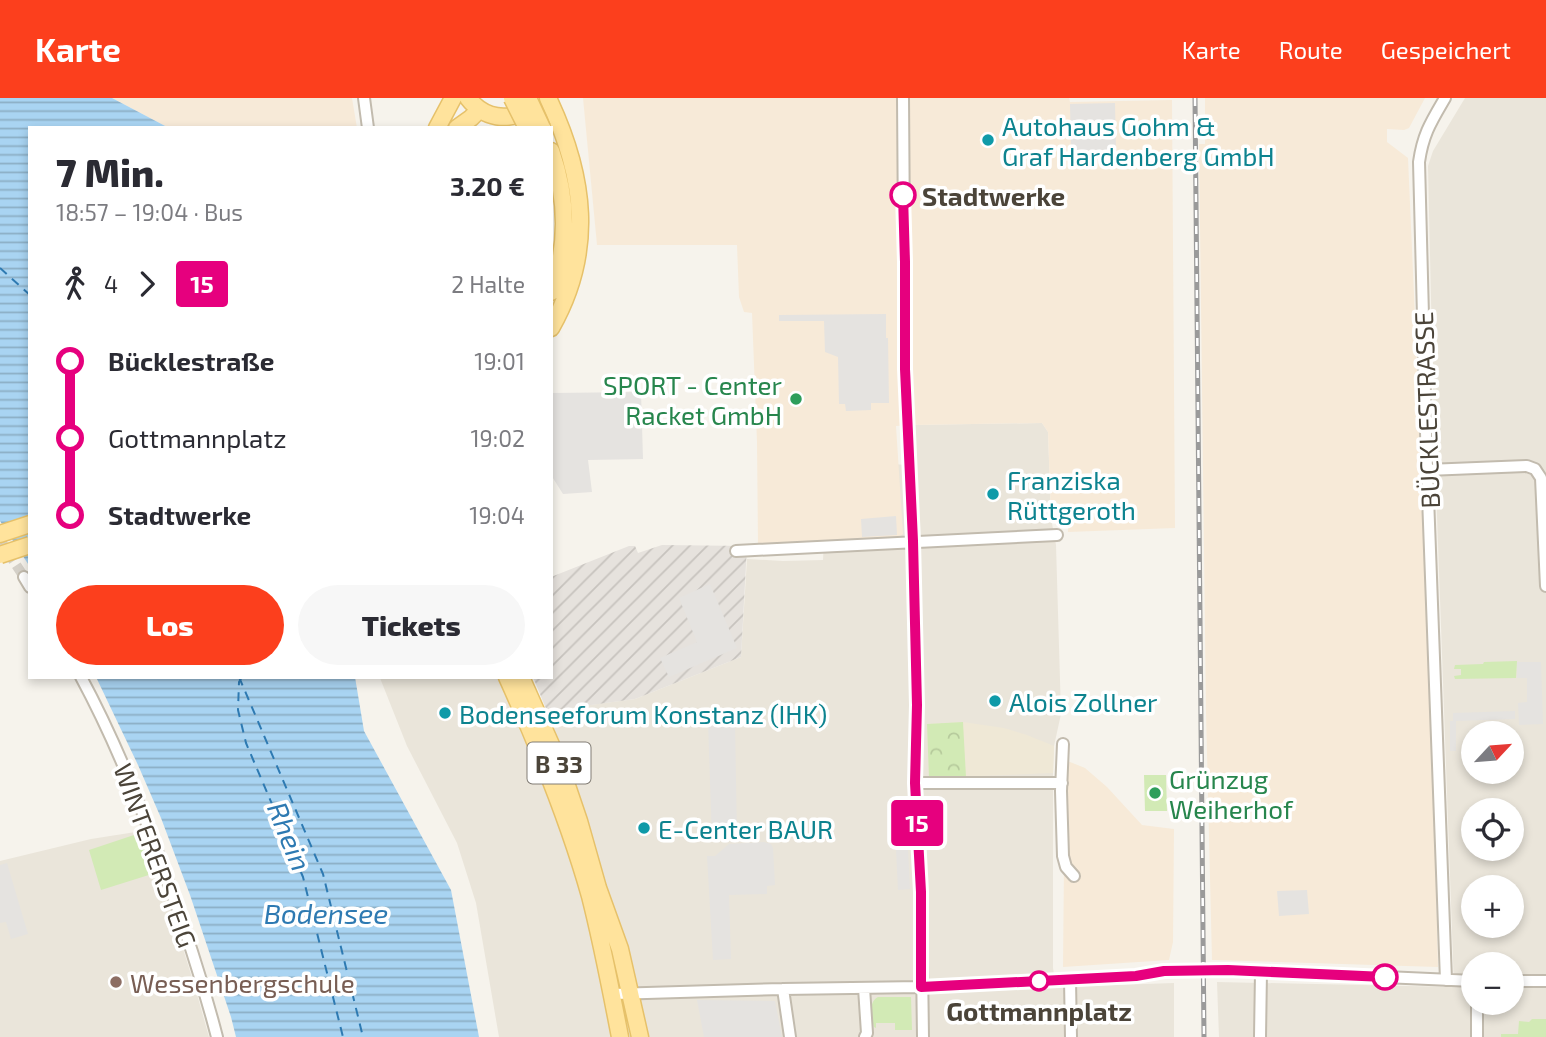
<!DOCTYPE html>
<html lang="de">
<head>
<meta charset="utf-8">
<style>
  :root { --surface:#fff; --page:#f7f7f7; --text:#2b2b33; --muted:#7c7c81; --accent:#fc3f1d }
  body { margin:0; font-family:"Exo 2",sans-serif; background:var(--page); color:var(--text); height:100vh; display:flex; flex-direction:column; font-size:26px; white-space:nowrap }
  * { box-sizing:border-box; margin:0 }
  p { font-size:23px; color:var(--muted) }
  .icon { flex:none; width:38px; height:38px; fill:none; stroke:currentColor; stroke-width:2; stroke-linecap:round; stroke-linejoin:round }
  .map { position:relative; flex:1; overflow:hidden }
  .sheet { position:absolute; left:28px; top:28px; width:525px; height:553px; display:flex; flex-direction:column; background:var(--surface); border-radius:0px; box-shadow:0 4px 10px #0003 }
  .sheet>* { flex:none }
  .badge { padding:0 14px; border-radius:5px; font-size:24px; line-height:46px }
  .needle { width:46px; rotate:64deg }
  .controls { position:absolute; left:1461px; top:623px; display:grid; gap:14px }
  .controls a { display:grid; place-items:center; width:63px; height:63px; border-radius:50%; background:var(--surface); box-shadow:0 4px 10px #0003; font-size:35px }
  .map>.badge { position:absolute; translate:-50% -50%; box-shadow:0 0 0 4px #fff }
  .legs { display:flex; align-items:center; gap:10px; height:77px; padding:0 28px; font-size:23px }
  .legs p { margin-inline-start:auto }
  .head { display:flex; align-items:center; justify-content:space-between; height:119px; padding:0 28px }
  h1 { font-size:38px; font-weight:800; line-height:52px }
  .action { display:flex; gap:14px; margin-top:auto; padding:14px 28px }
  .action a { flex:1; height:80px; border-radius:42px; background:var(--accent); color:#fff; font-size:28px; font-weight:800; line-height:80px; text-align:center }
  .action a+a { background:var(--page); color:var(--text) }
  ul { padding:0 28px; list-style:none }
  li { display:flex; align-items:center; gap:24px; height:77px; font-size:26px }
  li i { display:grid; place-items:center; width:10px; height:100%; margin:0 9px; background:currentColor }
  li i::after { content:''; width:18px; height:18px; margin:-9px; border:5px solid; border-radius:50%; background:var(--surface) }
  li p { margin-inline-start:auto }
  li:first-child i { background:linear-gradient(#0000 50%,currentColor 0) }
  li:last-child i { background:linear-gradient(currentColor 50%,#0000 0) }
  header { display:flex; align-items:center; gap:42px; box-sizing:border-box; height:98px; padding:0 35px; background:var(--accent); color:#fff }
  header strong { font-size:33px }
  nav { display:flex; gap:38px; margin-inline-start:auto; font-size:24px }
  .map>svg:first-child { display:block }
</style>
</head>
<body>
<header>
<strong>Karte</strong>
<nav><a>Karte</a><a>Route</a><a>Gespeichert</a></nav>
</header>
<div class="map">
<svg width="1546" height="939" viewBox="0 0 1546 939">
  <defs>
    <pattern id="industrial-furrows" width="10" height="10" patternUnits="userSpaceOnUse" patternTransform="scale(1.75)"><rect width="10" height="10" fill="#e6e2dd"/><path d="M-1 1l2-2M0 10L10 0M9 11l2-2" fill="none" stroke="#c7c3be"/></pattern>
    <pattern id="forest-crowns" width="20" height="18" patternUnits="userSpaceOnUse" patternTransform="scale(1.75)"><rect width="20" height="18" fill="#d2eab5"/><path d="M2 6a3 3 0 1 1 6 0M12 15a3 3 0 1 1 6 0" fill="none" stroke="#b6ca9c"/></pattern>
    <pattern id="water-rules" width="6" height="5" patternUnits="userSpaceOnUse" patternTransform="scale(1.75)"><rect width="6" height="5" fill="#a9d4f2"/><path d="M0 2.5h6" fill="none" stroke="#8caec5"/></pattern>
  </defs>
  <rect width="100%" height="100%" fill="#f6f3ec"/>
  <!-- residential -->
  <path fill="#eae5da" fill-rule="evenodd" d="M1465,0h81v939h-327l-2,-55 237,5 -20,-555 -6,-266 5,-15zM1474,635h38v39h-38zM1474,712h38v39h-38zM1474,789h38v39h-38zM1474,866h38v39h-38z
    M1042,325l6,9 3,86 5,27 5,169 -7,32 -1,27v195l3,19 118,-4v54h-675l-23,-134 -19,-60 -50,-97 -27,-68 123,-1 18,37 114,-15 106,-42 6,-98 36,2 40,-1 2,-35 69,-61 22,2 -3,-41z
    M142,733l32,89 21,67 14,50h-209v-176l91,-22z"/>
  <!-- commercial -->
  <path fill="#f7ead8" d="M112,0h240l5,30h-188z
    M583,0h486l1,4 102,-2 3,428 -107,4v-14h-17l-3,-86 -6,-9 -129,2 -17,1 7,108 -4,3 -141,8 -1,-103 -5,-129 -8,-1 -5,-15 -2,-52h-140z
    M1205,0h220l-16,30 -5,2 -17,-1v13l21,16 24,549 6,260 -226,-7 -6,-248 -7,-568h6z
    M1065,662l20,8 22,19 35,38 32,4 -1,113 -4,18 -106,7z"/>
  <!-- industrial -->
  <path fill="url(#industrial-furrows)" d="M662,447l85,1 -6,111 -106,42 -88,12 -14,-34h18v-100l78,-31h6l3,7z"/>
  <!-- education -->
  <path fill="#efe8d6" d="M963,624l41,6 23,7 27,11 -1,27 -124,5 -2,-54z"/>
  <!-- green -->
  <path fill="#d2eab5" d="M1517,563l-1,17 -61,1 -1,-3 7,-1v-6h-7l1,-4 28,-1 1,-2z
    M1144,677h22l1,36h-22z
    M140,735l12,41 -51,16 -12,-40z
    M878,899h33l1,33h-17v-7h-19v5l-2,-1c-3,-9 -6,-25 4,-30z
    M1532,921h14v18h-45v-3h17l1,-13 10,1z"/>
  <!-- forest -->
  <path fill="url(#forest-crowns)" d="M963,624l3,55 -37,1 -2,-54z"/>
  <!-- parking -->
  <path fill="#e5e3e0" d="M1115,5l1,47 -45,1 -1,-47z
    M886,216v24h2l1,65h-18v7l-25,1 -1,-7h-6l-1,-47 -13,-5 -1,-31h-45v-6z
    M641,294l2,67 -55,1 4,32 -29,2 -12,-19v-82z
    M896,418l1,19 -35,2 -1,-18z
    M710,486l27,64 -68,29 -9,-19 37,-16 -18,-44z
    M1517,564h24l2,62 -24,1 -1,-22 9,-1v-24h-10z
    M1515,613v8l-59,2v30h-6v-30h3v-8z
    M708,624h27l2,116 -25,1z
    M895,731h12l3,60 -12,1z
    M764,744l7,2 2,4 2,37 -8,1v8l-38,1 2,64 -18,1 -6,-104h8l14,-12z
    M7,765l21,71 -17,5 -5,-17 -6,1v-58z
    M1307,792l2,24 -30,2 -2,-25z
    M697,902l78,1 7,36h-78z"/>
  <!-- water -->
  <path fill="url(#water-rules)" d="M0,0h112l57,30h-139v439l-30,-46z
    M96,579h259l9,54 87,159 28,147h-243l-5,-20 -41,-122 -29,-77 -23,-53z"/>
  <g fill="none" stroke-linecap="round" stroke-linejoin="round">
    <!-- ferry -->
    <path stroke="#2e7ab2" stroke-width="2" stroke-dasharray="9 7" stroke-linecap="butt" d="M0,170l30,27
      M239,579l84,197 40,163
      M242,579l-3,5 -1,28 8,33 57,134 40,160"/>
    <!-- street-tunnel -->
    <path stroke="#d4d0c8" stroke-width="10" stroke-dasharray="10 5" stroke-linecap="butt" d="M0,442l24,37"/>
    <!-- street casing -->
    <g stroke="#c2bbae" stroke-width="14">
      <path id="street" d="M364,0l4,30
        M903,0l2,271 8,172 4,164 -2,78 6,109 2,145
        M1445,0c-14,24 -22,36 -26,64l8,308 19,510
        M1427,372l100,-4 8,3 6,9 5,108
        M736,453l321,-16
        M24,479l6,10
        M81,579c35,65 62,133 86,202 19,52 36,104 50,158
        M1063,646l-2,47 2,65 3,11 8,9
        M915,685h147
        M1070,882l1,57
        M1512,883h34
        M864,890l3,45 -2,4
        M783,891l7,48
        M613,896l170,-5 138,-2 215,-11 28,-5 64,-1 246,11
        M1477,905v34
        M1260,939l1,-65"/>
    </g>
    <!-- primary casing -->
    <g stroke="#e6c16a" stroke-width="19">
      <path id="primary" d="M468,0c16,21 40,24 62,11
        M548,0c37,78 47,153 3,230
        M437,30l16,-30
        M457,30l14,-10 8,-8
        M551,53c16,46 18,95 0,141
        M0,436l30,-10
        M507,579c32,71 62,144 83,219 12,47 21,94 30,141
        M521,579l39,88 19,56 19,67 22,61 20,88"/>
    </g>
    <!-- street -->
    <use href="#street" stroke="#fff" stroke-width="10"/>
    <!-- primary -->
    <use href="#primary" stroke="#ffe39c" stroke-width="16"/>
    <!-- rail casing -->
    <g stroke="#9a9a9a" stroke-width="5">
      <path id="rail" d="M1195,0l9,939"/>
    </g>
    <!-- rail -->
    <use href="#rail" stroke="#fff" stroke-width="2.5" stroke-dasharray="8" stroke-linecap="butt"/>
    <!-- primary-bridge casing -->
    <g stroke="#e6c16a" stroke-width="19" stroke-linecap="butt">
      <path id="primary-bridge" d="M512,0l15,30
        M528,0l14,30
        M0,457l30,-10"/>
    </g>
    <!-- primary-bridge -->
    <use href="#primary-bridge" stroke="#ffe39c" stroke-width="16"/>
  </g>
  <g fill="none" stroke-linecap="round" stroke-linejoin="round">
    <!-- line-1 casing -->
    <g stroke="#fff" stroke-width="16">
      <path id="line-1" d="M903,97l2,67v107l8,172 4,164 -2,78 6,109v95l215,-11 28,-5 64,-1 157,7"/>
    </g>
    <!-- line-1 -->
    <use href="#line-1" stroke="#e6007e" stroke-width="10"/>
  </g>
  <!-- markers -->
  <g fill="#0f9aa8" stroke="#fff" stroke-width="2.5">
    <circle cx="988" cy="42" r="7"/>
    <circle cx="993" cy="396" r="7"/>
    <circle cx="995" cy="603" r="7"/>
    <circle cx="445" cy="615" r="7"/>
    <circle cx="644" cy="730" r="7"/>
  </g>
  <g fill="#fff" stroke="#e6007e" stroke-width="3.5">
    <circle cx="903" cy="97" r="12"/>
    <circle cx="1385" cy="879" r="12"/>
    <circle cx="1039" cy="883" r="9"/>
  </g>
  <g fill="#2e9e5b" stroke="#fff" stroke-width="2.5">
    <circle cx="796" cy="301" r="7"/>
    <circle cx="1155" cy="695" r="7"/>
  </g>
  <circle fill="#8d6e63" stroke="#fff" stroke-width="2.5" cx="116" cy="884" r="7"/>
  <g text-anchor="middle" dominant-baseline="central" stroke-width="7" stroke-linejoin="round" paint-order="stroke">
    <!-- shield labels -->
    <rect fill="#fff" stroke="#817c74" stroke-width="2" x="527.5" y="644.5" width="63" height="41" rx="5"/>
    <g font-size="24" font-weight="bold" fill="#4b4439">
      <text x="559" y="665">B 33</text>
    </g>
    <!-- culture labels -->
    <g font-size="26" fill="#0d838f" stroke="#fff" text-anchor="start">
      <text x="1002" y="27">Autohaus Gohm &amp;<tspan x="1002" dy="30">Graf Hardenberg GmbH</tspan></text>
      <text x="1007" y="381">Franziska<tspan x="1007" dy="30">Rüttgeroth</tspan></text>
      <text x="1009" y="603">Alois Zollner</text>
      <text x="459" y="615">Bodenseeforum Konstanz (IHK)</text>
      <text x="658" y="730">E-Center BAUR</text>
    </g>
    <!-- stop labels -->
    <g font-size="26" font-weight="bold" fill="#4b4439" stroke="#fff" text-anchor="start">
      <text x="922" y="97">Stadtwerke</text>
      <text x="1039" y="912" text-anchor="middle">Gottmannplatz</text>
    </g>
    <!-- leisure labels -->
    <g font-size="26" fill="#27864d" stroke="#fff" text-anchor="end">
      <text x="782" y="286">SPORT - Center<tspan x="782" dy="30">Racket GmbH</tspan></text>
      <text x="1169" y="680" text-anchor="start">Grünzug<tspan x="1169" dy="30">Weiherhof</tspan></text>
    </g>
    <!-- street labels -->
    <g font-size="26" fill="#4b4439" stroke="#fff">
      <text transform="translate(1426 312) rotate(-92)">BÜCKLESTRASSE</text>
      <text transform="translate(156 757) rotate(70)">WINTERERSTEIG</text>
    </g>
    <!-- education labels -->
    <g font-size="26" fill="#785e54" stroke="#fff" text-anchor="start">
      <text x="130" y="884">Wessenbergschule</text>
    </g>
    <!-- water labels -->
    <g font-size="28" font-style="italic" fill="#2e7ab2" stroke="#fff">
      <text transform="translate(290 738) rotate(68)">Rhein</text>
      <text x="326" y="815">Bodensee</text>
    </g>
  </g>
</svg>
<div class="controls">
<a><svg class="needle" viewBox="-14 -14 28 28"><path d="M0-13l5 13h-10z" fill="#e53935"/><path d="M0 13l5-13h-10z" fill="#7c7c81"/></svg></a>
<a><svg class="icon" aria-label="locate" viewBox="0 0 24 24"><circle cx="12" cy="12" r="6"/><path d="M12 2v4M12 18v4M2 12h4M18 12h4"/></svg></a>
<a>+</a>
<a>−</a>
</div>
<b class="badge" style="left:917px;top:725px;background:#e6007e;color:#fff">15</b>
<section class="sheet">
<div class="head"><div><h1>7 Min.</h1><p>18:57 – 19:04 · Bus</p></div><b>3.20 €</b></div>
<div class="legs"><svg class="icon" aria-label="walk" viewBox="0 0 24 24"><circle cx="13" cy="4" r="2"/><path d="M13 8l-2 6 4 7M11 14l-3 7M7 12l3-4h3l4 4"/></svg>4<svg class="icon" aria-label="forward" viewBox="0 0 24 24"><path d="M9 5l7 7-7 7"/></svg><b class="badge" style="background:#e6007e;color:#fff">15</b><p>2 Halte</p></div>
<ul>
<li><i style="color:#e6007e"></i><b>Bücklestraße</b><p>19:01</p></li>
<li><i style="color:#e6007e"></i><span>Gottmannplatz</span><p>19:02</p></li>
<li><i style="color:#e6007e"></i><b>Stadtwerke</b><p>19:04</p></li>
</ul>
<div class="action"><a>Los</a><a>Tickets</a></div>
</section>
</div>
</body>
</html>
